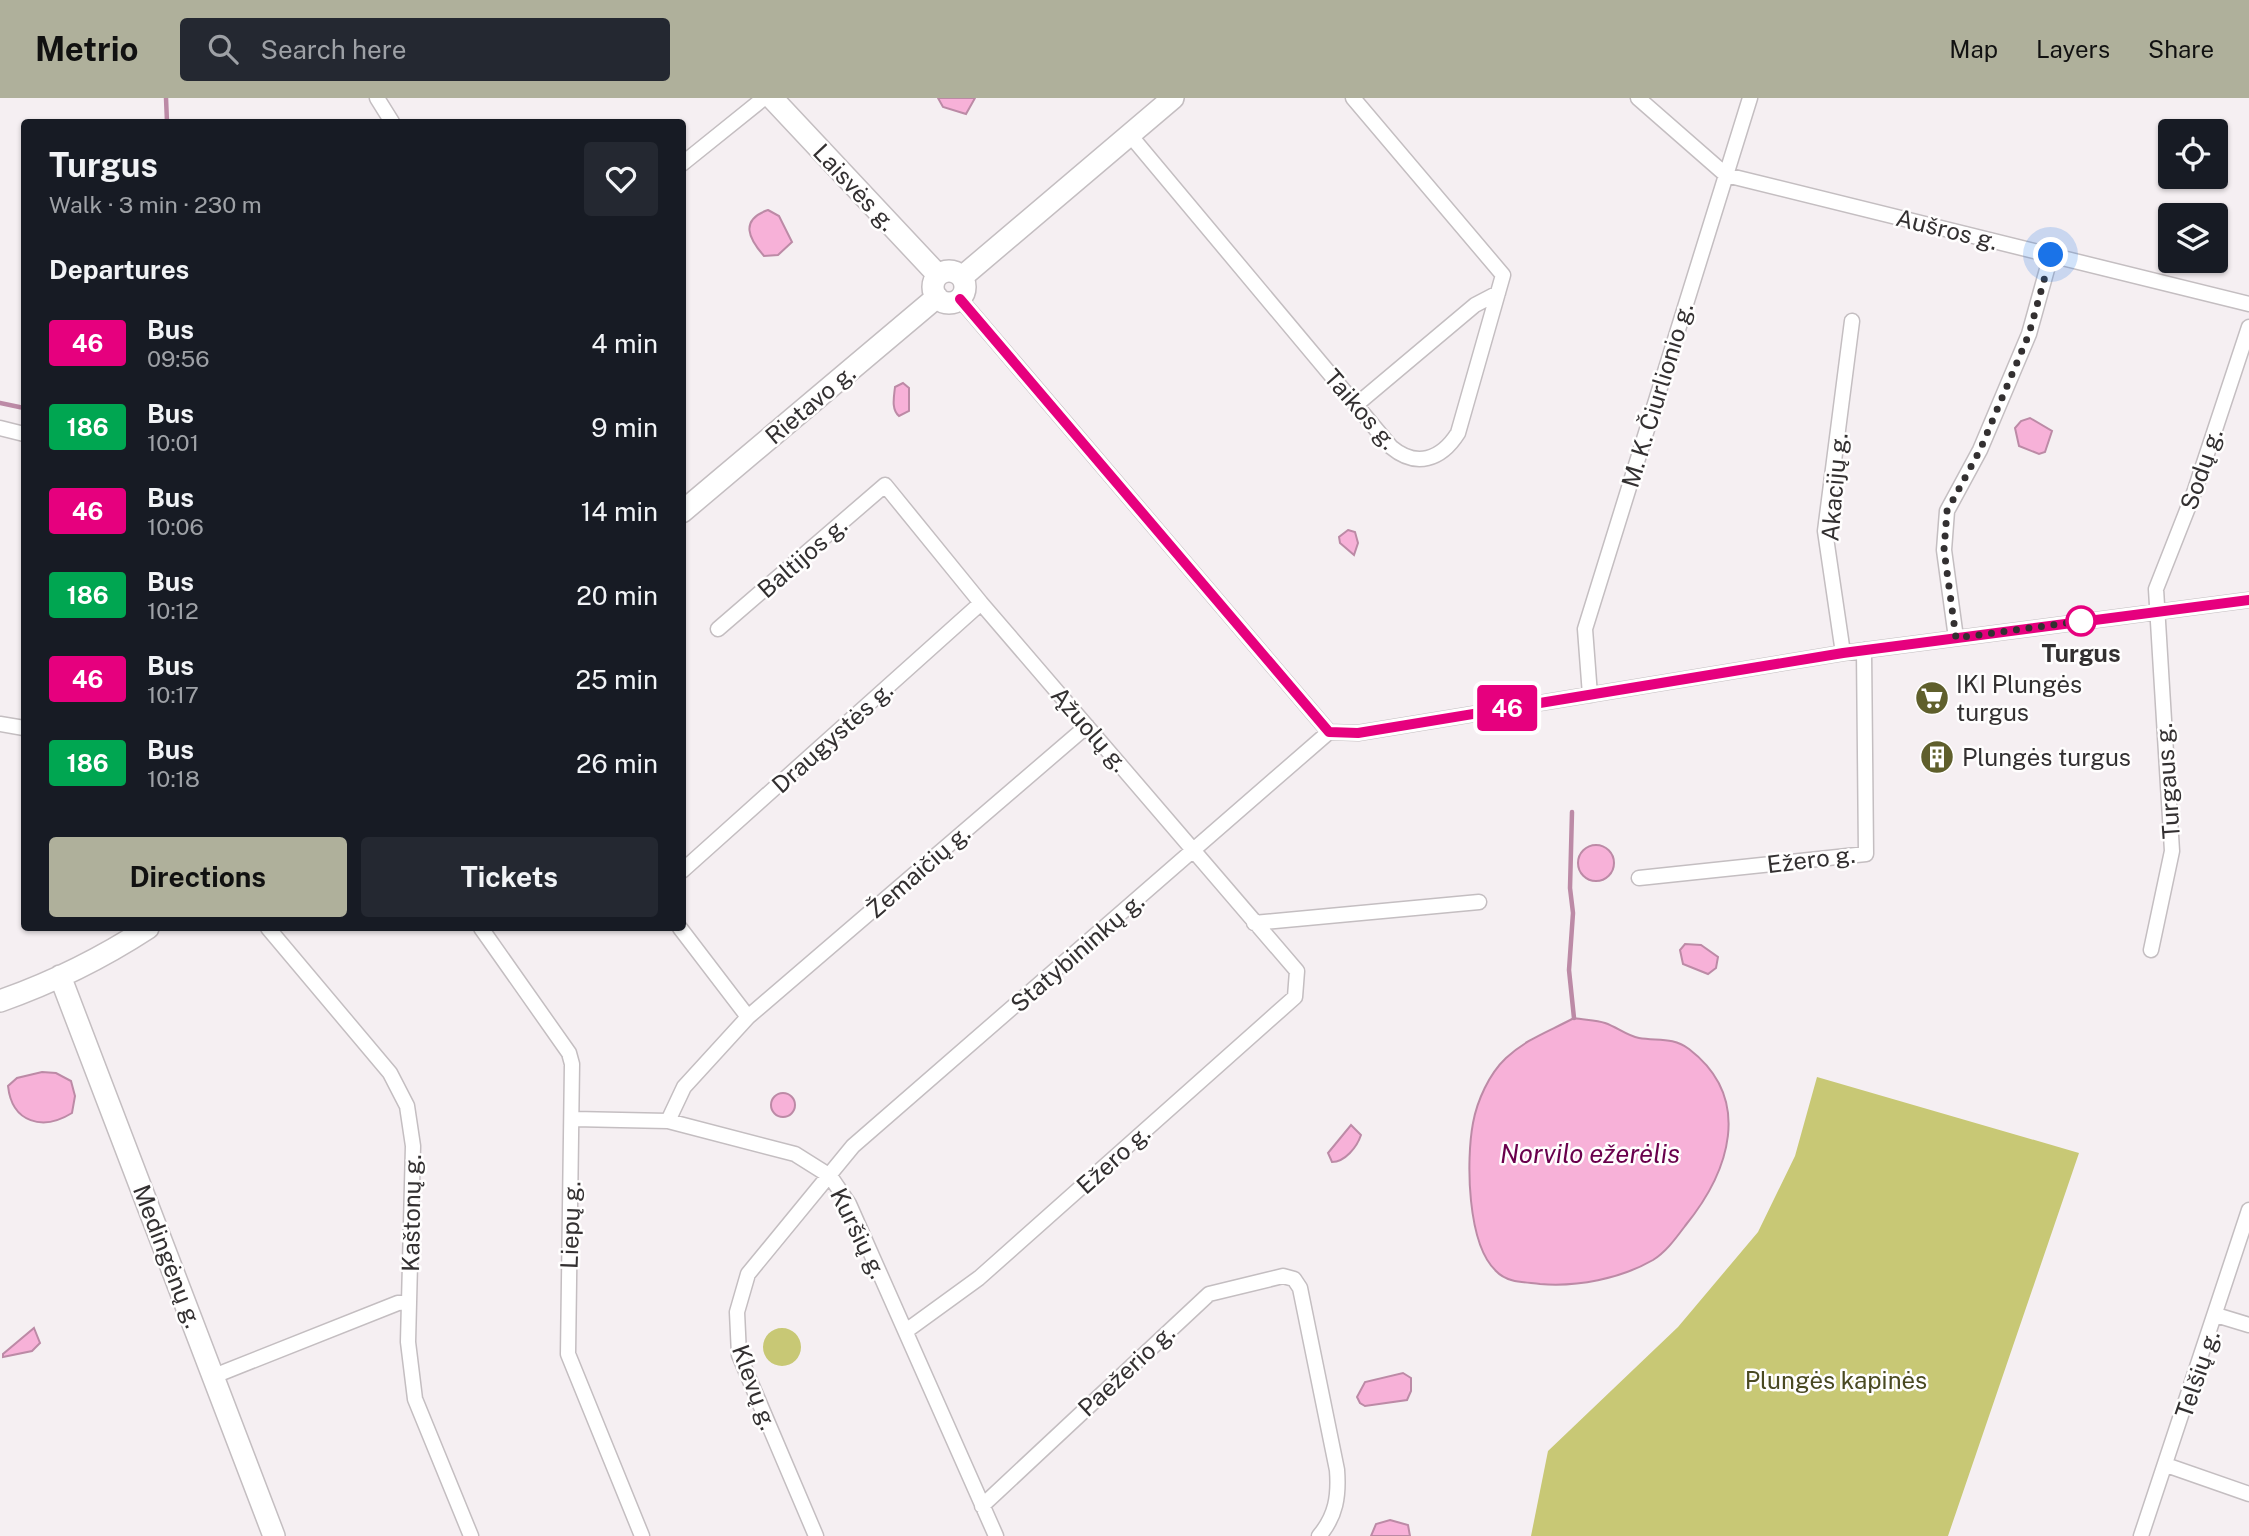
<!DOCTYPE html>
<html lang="en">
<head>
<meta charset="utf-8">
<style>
  :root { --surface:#171b24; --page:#242831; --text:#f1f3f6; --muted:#9ea1a6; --accent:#afb09b }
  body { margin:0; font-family:"Public Sans",sans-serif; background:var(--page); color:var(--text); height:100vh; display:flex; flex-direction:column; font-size:26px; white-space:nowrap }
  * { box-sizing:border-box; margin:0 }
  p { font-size:23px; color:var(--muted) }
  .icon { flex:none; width:38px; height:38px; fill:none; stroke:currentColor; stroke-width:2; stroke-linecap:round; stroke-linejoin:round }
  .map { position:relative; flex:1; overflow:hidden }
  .side { position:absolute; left:21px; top:21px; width:665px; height:812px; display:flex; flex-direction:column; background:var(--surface); border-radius:7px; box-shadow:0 2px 5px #0004 }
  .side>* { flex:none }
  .badge { padding:0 14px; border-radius:5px; font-size:24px; line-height:46px }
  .controls { position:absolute; left:2158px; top:21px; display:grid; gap:14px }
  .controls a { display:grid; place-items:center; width:70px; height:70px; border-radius:7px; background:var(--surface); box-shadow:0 2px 5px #0004; font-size:35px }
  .you { position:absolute; width:35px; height:35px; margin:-18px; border:5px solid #fff; border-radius:50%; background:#1a73e8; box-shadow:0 0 0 10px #1a73e833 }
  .map>.badge { position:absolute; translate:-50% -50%; box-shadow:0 0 0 4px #fff }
  h2 { padding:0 28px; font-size:26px; line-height:63px }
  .round { display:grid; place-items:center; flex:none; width:74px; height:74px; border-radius:7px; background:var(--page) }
  .summary { display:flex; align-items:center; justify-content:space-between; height:119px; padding:0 28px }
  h1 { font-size:33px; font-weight:700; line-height:52px }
  .action { display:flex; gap:14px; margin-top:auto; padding:14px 28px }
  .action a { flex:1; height:80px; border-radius:7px; background:var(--accent); color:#111; font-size:28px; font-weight:700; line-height:80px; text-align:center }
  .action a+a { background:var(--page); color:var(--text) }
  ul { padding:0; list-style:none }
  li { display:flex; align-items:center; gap:21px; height:84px; padding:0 28px }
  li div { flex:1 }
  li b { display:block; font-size:26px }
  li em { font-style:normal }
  li .badge { min-width:77px; font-weight:700; text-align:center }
  header { display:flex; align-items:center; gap:42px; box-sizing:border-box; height:98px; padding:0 35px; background:var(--accent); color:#111 }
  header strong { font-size:33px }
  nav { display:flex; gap:38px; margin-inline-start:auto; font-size:24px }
  .search { width:490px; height:63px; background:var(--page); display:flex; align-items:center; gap:18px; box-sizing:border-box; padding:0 24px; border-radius:7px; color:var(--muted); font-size:26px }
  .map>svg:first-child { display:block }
</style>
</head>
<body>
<header>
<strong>Metrio</strong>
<div class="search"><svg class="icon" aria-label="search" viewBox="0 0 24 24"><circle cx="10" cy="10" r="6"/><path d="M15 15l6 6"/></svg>Search here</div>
<nav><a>Map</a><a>Layers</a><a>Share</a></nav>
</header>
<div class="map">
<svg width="2249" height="1438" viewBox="0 0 2249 1438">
  <rect width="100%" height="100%" fill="#f5eff2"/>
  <!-- green -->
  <path fill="#c8c875" d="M1817,979l262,76 -131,383h-417l17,-85 130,-124 80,-95 37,-76z
    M763 1249a19 19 0 1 1 38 0a19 19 0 1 1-38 0Z"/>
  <!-- water -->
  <path fill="#f7b1d8" stroke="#bc8aa6" stroke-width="2" d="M938,0h37l-9,16 -23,-7z
    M768,112l11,6 13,26 -14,13 -14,1c-15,-17 -25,-36 4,-46z
    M903,285l6,5v23l-10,5c-8,-7 -5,-19 -4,-29z
    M2030,320l22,13 -7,21 -6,2 -20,-8 -4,-18 6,-7z
    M1348,432l7,2 3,11 -4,12 -14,-12 -1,-6z
    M1578 765a18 18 0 1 1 36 0a18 18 0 1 1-36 0Z
    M1685,846l16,1 17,12 -2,11 -8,6 -25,-10 -3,-14z
    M1574,920c10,2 22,2 31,5 12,4 22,13 34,15 19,3 34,-1 50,11 65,50 40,123 -4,177 -9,12 -19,26 -32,34 -33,19 -76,27 -113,24 -15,-2 -33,-1 -44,-13 -29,-27 -30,-111 -23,-148 4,-22 16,-49 33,-65 20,-19 44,-27 68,-40z
    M42,974l14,1 15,8 4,15 -3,17c-29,18 -60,10 -64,-27l9,-8z
    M771 1007a12 12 0 1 1 24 0a12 12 0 1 1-24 0Z
    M1351,1027l10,10c-4,12 -16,27 -29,27l-4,-9z
    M34,1230l6,15 -8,8 -29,6v-3z
    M1403,1275l8,5v13l-4,9 -42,6 -5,-3 -3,-6 8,-15z
    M1390,1422l18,5 2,11h-39l5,-12z"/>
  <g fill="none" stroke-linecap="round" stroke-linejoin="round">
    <!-- stream -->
    <path stroke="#bc8aa6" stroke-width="4.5" d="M166,0l1,24
      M0,305l24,5
      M1572,714l-2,76 3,25 -4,57 5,48"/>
    <!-- street casing -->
    <g stroke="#c4bec1" stroke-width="17">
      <path id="street" d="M377,0l15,24
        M1638,0l88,77 523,129
        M1130,37l261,312c25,21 50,13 67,-14l45,-158 -150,-177
        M682,66l82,-66
        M960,201l369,433 29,1 485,-80 406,-53
        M1356,307l119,-100 23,-12
        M0,330l24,6
        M718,531l167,-144 96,118 316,368 -2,26 -316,281 -73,53
        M1956,540l-12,-88 3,-39 33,-61 49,-116 22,-79
        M1843,555l-18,-122 27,-210
        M1590,597l-5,-66 165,-531
        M0,626l24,4
        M682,773l299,-268
        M1639,780l227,-24 -2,-204
        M1254,825l225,-21
        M268,830l122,145 17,33 6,40 -5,196 7,57 56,137
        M481,830l88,125 3,11 -4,290 74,182
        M2151,852l21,-99 -16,-262 39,-99 54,-163
        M748,919l339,-291
        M574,1021l94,2 127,33 35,22 19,28 147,332
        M668,1023l16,-34 64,-70 -68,-89
        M2216,1217l33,10
        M214,1278l184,-73 10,-1
        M2166,1367l83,29
        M982,1408l227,-212 74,-18 11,3 6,9 37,182c2,26 -1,46 -18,66
        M816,1438l-77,-181 -2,-43 11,-38 105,-128 476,-414
        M2141,1438l108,-326"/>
    </g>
    <!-- secondary casing -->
    <g stroke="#c4bec1" stroke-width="24">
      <path id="secondary" d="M772,0l166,177
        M933 189a16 16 0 1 1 32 0a16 16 0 1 1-32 0Z
        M962,179l211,-179
        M682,414l255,-215
        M60,878l214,560
        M0,903c51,-18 102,-43 148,-73"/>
    </g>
    <!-- street -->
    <use href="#street" stroke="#fff" stroke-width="14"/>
    <!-- secondary -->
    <use href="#secondary" stroke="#fff" stroke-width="21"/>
  </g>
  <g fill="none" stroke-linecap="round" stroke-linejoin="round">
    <!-- line casing -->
    <g stroke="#fff" stroke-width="16">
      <path id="line" d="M960,201l369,433 29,1 485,-80 406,-53"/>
    </g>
    <!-- line -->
    <use href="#line" stroke="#e6007e" stroke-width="10"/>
    <!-- walk -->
    <path stroke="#333031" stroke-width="7" stroke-dasharray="0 12.6" d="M2051,157l-22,79 -49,116 -33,61 -3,39 12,88 125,-17"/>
  </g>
  <!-- icons -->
  <defs>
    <g id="supermarket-disc" transform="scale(1.75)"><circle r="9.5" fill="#5f5f2c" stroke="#fffefe"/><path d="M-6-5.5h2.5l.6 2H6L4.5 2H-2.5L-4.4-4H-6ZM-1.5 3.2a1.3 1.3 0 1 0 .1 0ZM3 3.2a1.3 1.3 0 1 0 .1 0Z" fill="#fff"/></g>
    <g id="building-disc" transform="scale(1.75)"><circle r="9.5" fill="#5f5f2c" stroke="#fffefe"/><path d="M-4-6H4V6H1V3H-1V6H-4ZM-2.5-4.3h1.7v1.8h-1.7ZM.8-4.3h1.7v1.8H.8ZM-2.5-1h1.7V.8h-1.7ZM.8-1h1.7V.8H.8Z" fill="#fff"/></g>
  </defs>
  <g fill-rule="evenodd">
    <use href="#supermarket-disc" x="1932" y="600"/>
    <use href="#building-disc" x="1937" y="659"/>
  </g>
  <!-- markers -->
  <circle fill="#fff" stroke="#e6007e" stroke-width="3.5" cx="2081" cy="523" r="14"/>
  <g text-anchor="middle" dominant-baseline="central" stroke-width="5" stroke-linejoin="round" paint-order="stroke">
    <!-- street labels -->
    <g font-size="24" fill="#333031" stroke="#fffefe">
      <text transform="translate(855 89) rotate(47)">Laisvės g.</text>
      <text transform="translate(1947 131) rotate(14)">Aušros g.</text>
      <text transform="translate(1657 297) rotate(-73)">M. K. Čiurlionio g.</text>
      <text transform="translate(810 306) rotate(-40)">Rietavo g.</text>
      <text transform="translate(1361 311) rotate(49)">Taikos g.</text>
      <text transform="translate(2201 371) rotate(-71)">Sodų g.</text>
      <text transform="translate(1834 389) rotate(-85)">Akacijų g.</text>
      <text transform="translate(802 459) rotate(-41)">Baltijos g.</text>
      <text transform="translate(1090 631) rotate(49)">Ąžuolų g.</text>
      <text transform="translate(832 639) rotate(-42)">Draugystės g.</text>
      <text transform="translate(2167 683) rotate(-94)">Turgaus g.</text>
      <text transform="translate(1811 761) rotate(-7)">Ežero g.</text>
      <text transform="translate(918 773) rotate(-41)">Žemaičių g.</text>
      <text transform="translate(1077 854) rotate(-41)">Statybininkų g.</text>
      <text transform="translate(1113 1061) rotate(-42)">Ežero g.</text>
      <text transform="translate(411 1115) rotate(-89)">Kaštonų g.</text>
      <text transform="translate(570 1127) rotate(-88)">Liepų g.</text>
      <text transform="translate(859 1135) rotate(64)">Kuršių g.</text>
      <text transform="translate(168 1158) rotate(69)">Medingėnų g.</text>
      <text transform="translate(1126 1272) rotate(-43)">Paežerio g.</text>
      <text transform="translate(2197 1276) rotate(-71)">Telšių g.</text>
      <text transform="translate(755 1289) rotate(70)">Klevų g.</text>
    </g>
    <!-- stop labels -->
    <g font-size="24" font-weight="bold" fill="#333031" stroke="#fffefe">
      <text x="2081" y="555">Turgus</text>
    </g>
    <!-- poi labels -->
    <g font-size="24" fill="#333031" stroke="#fffefe" text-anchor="start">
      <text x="1956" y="586">IKI Plungės<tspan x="1956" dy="28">turgus</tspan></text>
      <text x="1962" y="659">Plungės turgus</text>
    </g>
    <!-- park labels -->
    <g font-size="24" fill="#494921" stroke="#fffefe">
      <text x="1836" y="1282">Plungės kapinės</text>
    </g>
    <!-- water labels -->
    <g font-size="26" font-style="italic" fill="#69004c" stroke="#fffefe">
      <text x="1590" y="1055">Norvilo ežerėlis</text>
    </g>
  </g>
</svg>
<div class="controls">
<a><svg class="icon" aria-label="locate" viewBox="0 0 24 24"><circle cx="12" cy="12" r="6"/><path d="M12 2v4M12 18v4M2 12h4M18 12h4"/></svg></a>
<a><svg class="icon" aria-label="layers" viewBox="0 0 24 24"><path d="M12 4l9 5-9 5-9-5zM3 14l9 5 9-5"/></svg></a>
</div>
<div class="you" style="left:2051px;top:157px"></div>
<b class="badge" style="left:1507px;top:610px;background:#e6007e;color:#fff">46</b>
<section class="side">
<div class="summary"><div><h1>Turgus</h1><p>Walk · 3 min · 230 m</p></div><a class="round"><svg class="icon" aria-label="heart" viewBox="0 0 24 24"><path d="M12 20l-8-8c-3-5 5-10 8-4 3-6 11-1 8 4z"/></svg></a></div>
<h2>Departures</h2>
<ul>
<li><span class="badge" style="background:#e6007e;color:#fff">46</span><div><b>Bus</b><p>09:56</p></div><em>4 min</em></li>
<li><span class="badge" style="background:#00a651;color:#fff">186</span><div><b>Bus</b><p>10:01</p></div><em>9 min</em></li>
<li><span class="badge" style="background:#e6007e;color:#fff">46</span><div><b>Bus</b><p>10:06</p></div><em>14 min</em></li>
<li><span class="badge" style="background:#00a651;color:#fff">186</span><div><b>Bus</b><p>10:12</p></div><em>20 min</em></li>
<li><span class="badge" style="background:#e6007e;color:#fff">46</span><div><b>Bus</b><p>10:17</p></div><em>25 min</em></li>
<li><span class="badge" style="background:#00a651;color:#fff">186</span><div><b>Bus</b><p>10:18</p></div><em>26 min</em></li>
</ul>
<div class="action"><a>Directions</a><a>Tickets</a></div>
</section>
</div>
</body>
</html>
